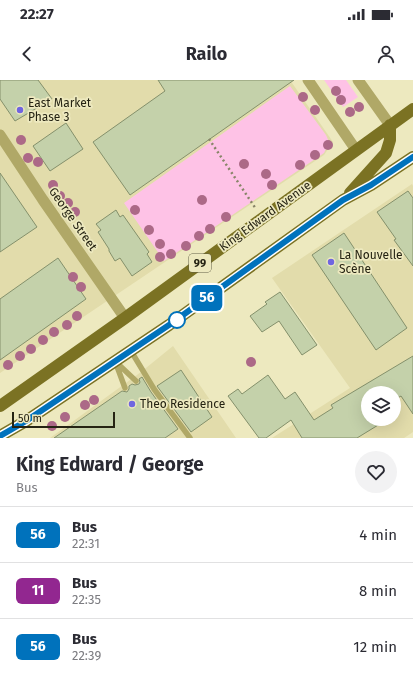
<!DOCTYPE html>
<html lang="en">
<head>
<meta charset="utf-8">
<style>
  :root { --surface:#fff; --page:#f2f2f3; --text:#2b2b33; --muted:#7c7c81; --line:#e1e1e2 }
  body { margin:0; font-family:"Fira Sans",sans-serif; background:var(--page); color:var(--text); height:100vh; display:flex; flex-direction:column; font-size:15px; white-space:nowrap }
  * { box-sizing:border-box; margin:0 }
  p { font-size:13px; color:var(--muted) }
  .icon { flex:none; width:22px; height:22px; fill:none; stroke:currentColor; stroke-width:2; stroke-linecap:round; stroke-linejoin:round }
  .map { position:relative; height:358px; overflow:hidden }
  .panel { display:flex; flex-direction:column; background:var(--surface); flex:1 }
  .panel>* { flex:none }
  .badge { padding:0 8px; border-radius:6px; font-size:14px; line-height:26px }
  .tools { position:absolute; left:361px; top:306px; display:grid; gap:8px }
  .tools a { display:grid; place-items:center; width:40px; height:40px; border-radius:50%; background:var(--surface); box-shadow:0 4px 16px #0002; font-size:20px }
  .scale { position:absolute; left:12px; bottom:10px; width:103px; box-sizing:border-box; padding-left:4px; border:2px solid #252313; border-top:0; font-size:11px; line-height:14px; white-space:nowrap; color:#252313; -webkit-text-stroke:3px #ede9bf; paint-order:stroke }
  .map>.badge { position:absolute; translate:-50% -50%; box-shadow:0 0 0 2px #fff }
  .round { display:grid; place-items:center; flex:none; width:42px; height:42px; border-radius:21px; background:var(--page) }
  .summary { display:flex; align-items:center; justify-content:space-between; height:68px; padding:0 16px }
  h1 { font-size:19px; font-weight:700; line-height:30px }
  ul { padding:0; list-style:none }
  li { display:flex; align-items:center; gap:12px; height:56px; padding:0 16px; border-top:1px solid var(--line) }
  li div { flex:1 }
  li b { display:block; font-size:15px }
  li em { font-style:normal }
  li .badge { min-width:44px; font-weight:700; text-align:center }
  .status { display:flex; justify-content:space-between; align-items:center; height:28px; padding:0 20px; background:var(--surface); direction:ltr }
  .status svg { height:11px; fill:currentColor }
  header { display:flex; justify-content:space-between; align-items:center; height:52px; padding:0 16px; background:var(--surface); font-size:18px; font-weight:700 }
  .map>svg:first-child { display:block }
</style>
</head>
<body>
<div class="status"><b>22:27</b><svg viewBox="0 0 49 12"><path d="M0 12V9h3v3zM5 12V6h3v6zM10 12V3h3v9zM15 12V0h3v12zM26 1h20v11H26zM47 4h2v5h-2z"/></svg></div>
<header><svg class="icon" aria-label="back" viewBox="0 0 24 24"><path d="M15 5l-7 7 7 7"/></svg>Railo<svg class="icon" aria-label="person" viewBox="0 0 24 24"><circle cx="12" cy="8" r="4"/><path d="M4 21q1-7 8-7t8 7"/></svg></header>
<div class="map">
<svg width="413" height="358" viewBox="0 0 413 358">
  <rect width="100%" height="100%" fill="#ede9bf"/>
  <!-- built -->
  <path fill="#e2dcab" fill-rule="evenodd" d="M0,0h290l43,62 -9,13 -324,218z
    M412,104l1,2v246l-9,6h-132l78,-50 -78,-110zM368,313h26v26h-26z
    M173,266l63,92h-186l91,-66z"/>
  <!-- green -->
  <path fill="#fec2e6" d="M324,0h22l12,17 -15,10z
    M290,6l36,49 3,7 -5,11 -160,108 -40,-58z"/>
  <!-- building -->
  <path fill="#c4d1aa" stroke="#84906b" d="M0,0h38l14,19 -37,22 -15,-22z
    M158,0h136l-164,115 -37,-53 72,-51z
    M66,43l17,26 -33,22 -17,-25z
    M0,93l37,54 -37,25z
    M408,111l5,7v68l-19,-26 2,-1 -19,-27z
    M116,130l4,7 3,-2 26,37 -2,2 5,8 -20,14 -12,-18 -5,3 -6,-10v-2l-11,-17 3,-2 -5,-6z
    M344,153l63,95 -31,22 -64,-95z
    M58,178l28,41 -86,61v-61z
    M280,212l37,53 -15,10 -23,-34 -17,11 -12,-16 17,-12 -2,-2z
    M413,276v58l-12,-18 -7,4v-7h-26v26h20l-31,19h-55l-11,-18 -25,18h-7l-31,-42 10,-7 4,5 26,-19 17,24 10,-7 19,28 19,-12 -2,-3z
    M181,290l31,47 -21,15 -34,-46z
    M142,297l9,15 27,37 -13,9h-111l68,-47 5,1 2,-3v-3l3,-2 3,1 4,-1 1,-2 -1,-3z"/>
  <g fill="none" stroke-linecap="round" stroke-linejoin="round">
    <!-- path -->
    <path stroke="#888568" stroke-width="2.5" stroke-dasharray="2 3" stroke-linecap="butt" d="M209,59l47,70"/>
    <!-- service -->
    <path stroke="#b0a867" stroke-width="5.5" d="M131,271l23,38 36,49
      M115,281l10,27
      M117,283l19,18"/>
    <!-- minor -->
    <path stroke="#b0a867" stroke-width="11" d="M308,0l48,70
      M358,0l32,45
      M0,55l43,65 82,118"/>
    <!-- primary -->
    <path stroke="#7b7223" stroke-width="12" d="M350,113l36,-40 4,-13v-15
      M0,326l125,-88 288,-209
      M0,356l26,-15 143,-96 174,-125 28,-15 42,-28"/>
  </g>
  <!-- trees -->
  <g fill="#ac6987">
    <circle cx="336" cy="11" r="5"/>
    <circle cx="303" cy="17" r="5"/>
    <circle cx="341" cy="20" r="5"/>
    <circle cx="359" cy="27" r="5"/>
    <circle cx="315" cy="30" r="5"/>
    <circle cx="350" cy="32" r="5"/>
    <circle cx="21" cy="60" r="5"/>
    <circle cx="328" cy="65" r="5"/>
    <circle cx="315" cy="75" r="5"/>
    <circle cx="28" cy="78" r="5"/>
    <circle cx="38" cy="82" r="5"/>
    <circle cx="244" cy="84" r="5"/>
    <circle cx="300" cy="85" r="5"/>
    <circle cx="266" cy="94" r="5"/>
    <circle cx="53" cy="105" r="5"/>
    <circle cx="272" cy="105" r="5"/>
    <circle cx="60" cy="116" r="5"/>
    <circle cx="202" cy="120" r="5"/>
    <circle cx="68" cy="123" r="5"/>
    <circle cx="135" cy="130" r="5"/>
    <circle cx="75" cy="132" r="5"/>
    <circle cx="226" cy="137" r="5"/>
    <circle cx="210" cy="149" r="5"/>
    <circle cx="149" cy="150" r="5"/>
    <circle cx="199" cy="156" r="5"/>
    <circle cx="160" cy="164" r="5"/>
    <circle cx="186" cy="166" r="5"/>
    <circle cx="171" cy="174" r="5"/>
    <circle cx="160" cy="177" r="5"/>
    <circle cx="73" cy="197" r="5"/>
    <circle cx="81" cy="207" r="5"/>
    <circle cx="77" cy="236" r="5"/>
    <circle cx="67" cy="245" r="5"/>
    <circle cx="54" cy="252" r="5"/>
    <circle cx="43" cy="260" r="5"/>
    <circle cx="31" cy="269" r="5"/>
    <circle cx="20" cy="276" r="5"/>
    <circle cx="251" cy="282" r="5"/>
    <circle cx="8" cy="285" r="5"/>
    <circle cx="94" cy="320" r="5"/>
    <circle cx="85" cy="325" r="5"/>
    <circle cx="65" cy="337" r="5"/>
    <circle cx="52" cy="346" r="5"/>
  </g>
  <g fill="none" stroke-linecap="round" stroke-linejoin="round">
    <!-- line casing -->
    <g stroke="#fff" stroke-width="9">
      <path id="line" d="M0,356l26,-15 143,-96 174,-125 28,-15 42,-28"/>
    </g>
    <!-- line -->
    <use href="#line" stroke="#0072bc" stroke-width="6"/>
  </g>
  <!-- markers -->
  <g fill="#6f65e0" stroke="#ede9bf" stroke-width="1.5">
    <circle cx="20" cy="30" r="4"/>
    <circle cx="331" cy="182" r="4"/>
    <circle cx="132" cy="324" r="4"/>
  </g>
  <circle fill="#fff" stroke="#0072bc" stroke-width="2" cx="177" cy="240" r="8"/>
  <g text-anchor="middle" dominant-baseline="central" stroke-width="3.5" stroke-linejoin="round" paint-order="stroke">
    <!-- shield labels -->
    <rect fill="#ede9bf" stroke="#615e47" stroke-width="1" x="189" y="174" width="22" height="18" rx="3"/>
    <g font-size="11" font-weight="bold" fill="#252313">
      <text x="200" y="183">99</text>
    </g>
    <!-- poi labels -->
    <g font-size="12" fill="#252313" stroke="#ede9bf" text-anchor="start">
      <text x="28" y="23">East Market<tspan x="28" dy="14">Phase 3</tspan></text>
      <text x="339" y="175">La Nouvelle<tspan x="339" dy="14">Scène</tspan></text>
      <text x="140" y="324">Theo Residence</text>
    </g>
    <!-- street labels -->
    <g font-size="12" fill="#252313" stroke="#ede9bf">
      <text transform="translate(265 136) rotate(-36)">King Edward Avenue</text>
      <text transform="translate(73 139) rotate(55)">George Street</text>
    </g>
  </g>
</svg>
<div class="tools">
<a><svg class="icon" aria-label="layers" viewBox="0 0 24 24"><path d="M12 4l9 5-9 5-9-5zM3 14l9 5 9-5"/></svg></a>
</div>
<div class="scale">50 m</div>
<b class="badge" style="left:207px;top:218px;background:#0072bc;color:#fff">56</b>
</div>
<section class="panel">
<div class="summary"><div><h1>King Edward / George</h1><p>Bus</p></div><a class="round"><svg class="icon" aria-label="heart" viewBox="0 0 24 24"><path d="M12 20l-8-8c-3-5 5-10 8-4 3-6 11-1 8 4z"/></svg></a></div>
<ul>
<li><span class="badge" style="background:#0072bc;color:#fff">56</span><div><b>Bus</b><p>22:31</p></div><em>4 min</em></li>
<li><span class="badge" style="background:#922790;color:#fff">11</span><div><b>Bus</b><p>22:35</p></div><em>8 min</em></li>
<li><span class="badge" style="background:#0072bc;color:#fff">56</span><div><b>Bus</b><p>22:39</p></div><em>12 min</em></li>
</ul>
</section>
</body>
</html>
